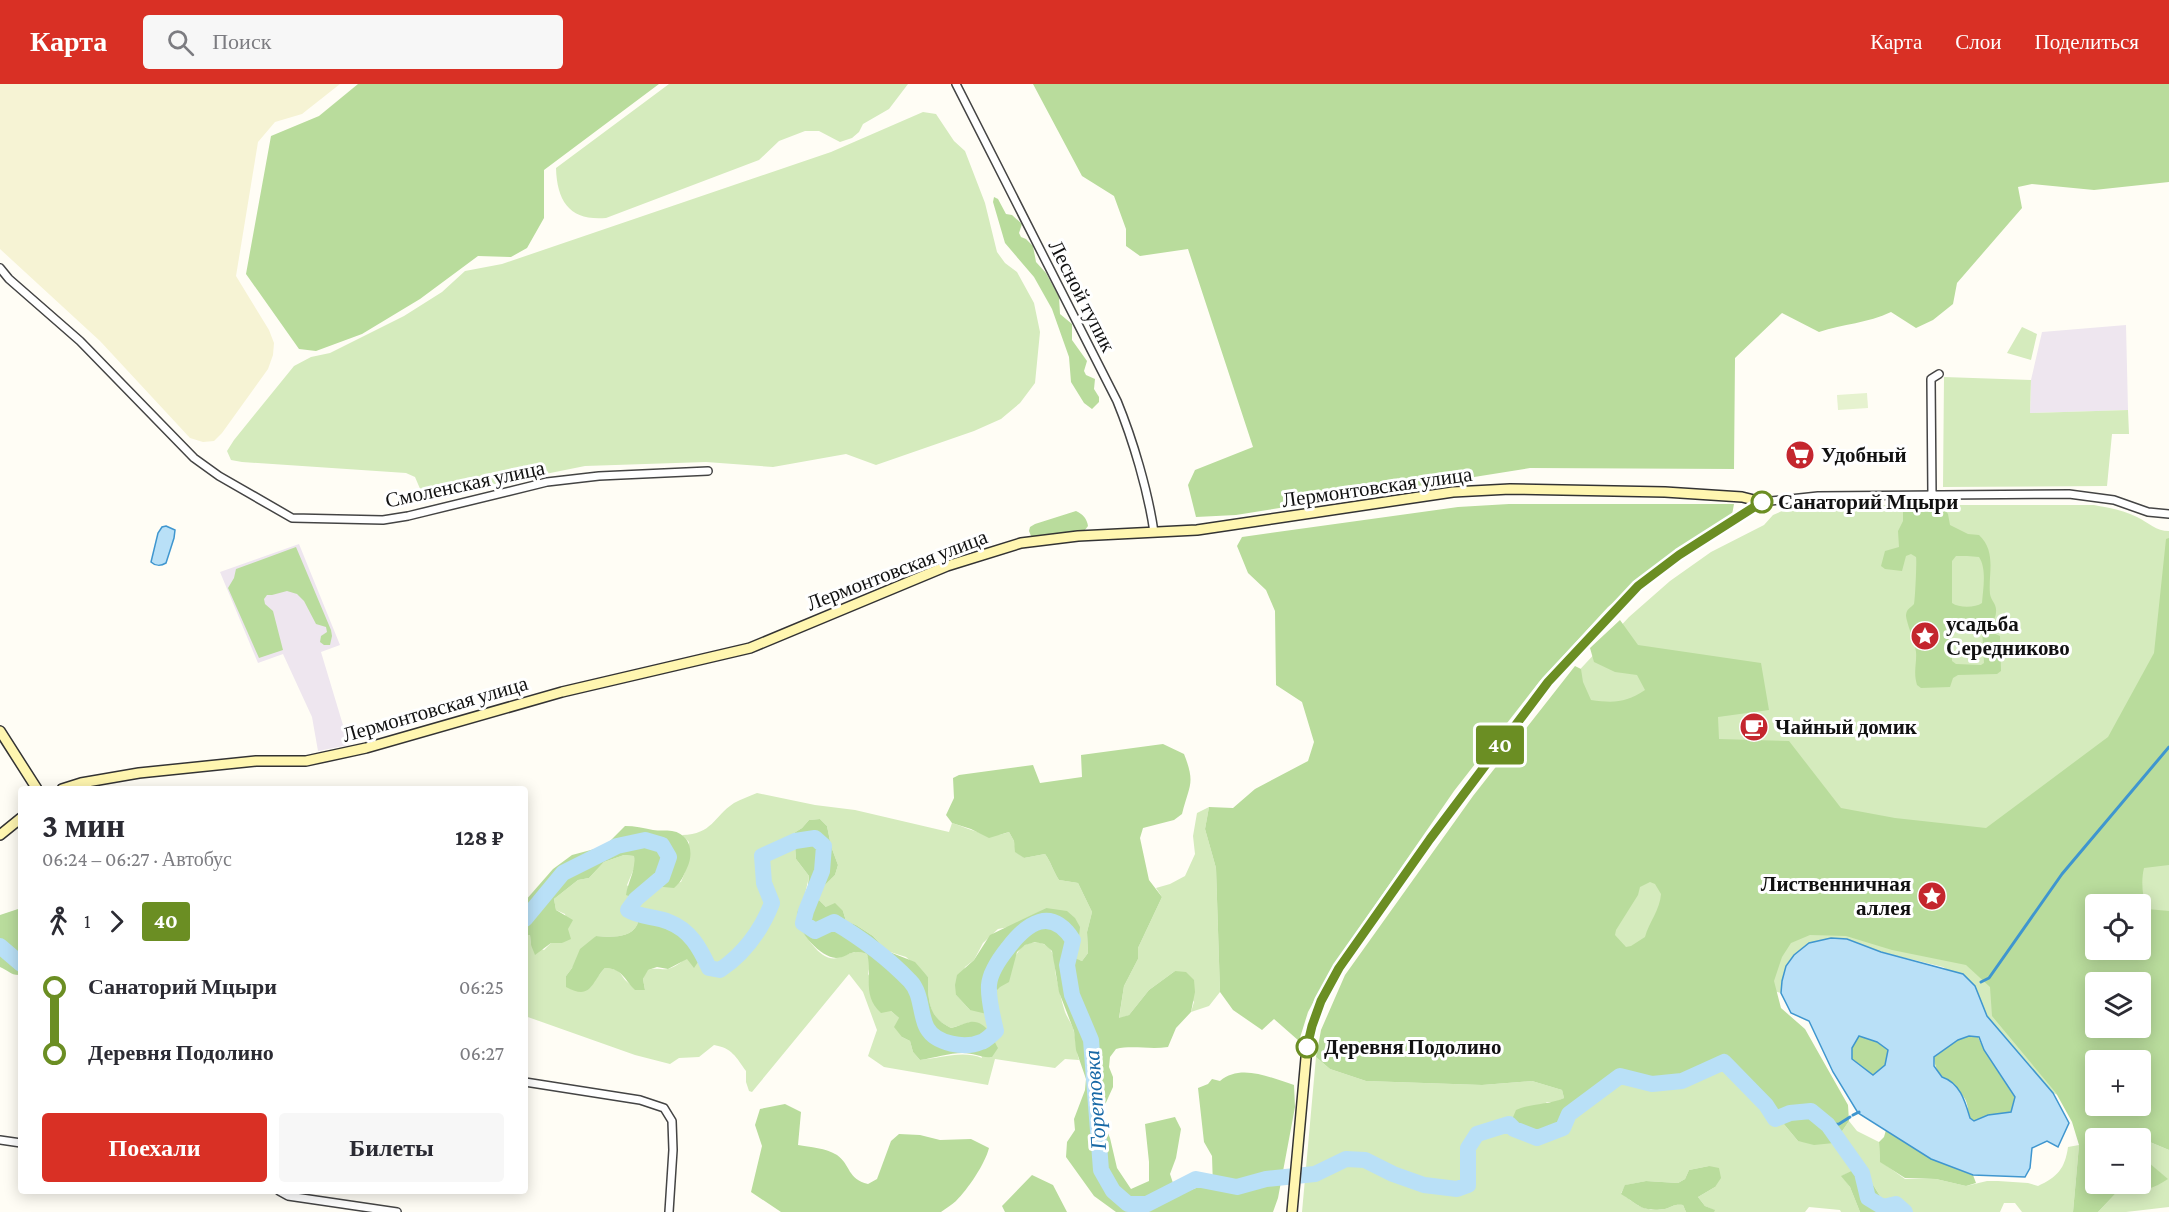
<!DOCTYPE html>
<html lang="ru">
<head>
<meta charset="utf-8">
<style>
  :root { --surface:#fff; --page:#f7f7f7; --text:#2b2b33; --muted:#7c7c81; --accent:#d93025 }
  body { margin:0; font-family:"Crimson Pro",serif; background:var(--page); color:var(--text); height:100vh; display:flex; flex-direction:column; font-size:22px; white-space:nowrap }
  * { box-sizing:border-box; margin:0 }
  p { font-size:20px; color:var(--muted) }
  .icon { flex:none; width:33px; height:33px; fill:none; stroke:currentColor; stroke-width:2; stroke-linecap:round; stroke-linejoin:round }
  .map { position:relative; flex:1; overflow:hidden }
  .side { position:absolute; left:18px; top:702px; width:510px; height:408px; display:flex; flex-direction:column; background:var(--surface); border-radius:6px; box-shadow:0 3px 15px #0003 }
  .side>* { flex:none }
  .badge { padding:0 12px; border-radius:4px; font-size:21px; line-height:39px }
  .buttons { position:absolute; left:2085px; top:810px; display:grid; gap:12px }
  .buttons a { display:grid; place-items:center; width:66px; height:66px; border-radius:6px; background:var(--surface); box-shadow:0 3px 15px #0003; font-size:30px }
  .map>.badge { position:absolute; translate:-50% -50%; box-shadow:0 0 0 3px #fff }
  .legs { display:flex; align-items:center; gap:9px; height:66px; padding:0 24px; font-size:20px }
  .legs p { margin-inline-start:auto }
  .head { display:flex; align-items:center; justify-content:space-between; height:102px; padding:0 24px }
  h1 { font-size:33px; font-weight:700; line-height:45px }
  .primary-button { display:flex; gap:12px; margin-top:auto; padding:12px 24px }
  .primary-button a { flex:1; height:69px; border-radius:6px; background:var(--accent); color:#fff; font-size:24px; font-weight:700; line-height:69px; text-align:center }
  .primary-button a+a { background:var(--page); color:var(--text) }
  ul { padding:0 24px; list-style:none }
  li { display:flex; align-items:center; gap:21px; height:66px; font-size:22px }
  li i { display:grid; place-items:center; width:9px; height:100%; margin:0 8px; background:currentColor }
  li i::after { content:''; width:15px; height:15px; margin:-8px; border:4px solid; border-radius:50%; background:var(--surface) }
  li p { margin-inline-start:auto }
  li:first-child i { background:linear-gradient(#0000 50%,currentColor 0) }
  li:last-child i { background:linear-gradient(currentColor 50%,#0000 0) }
  header { display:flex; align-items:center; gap:36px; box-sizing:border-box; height:84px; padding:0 30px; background:var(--accent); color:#fff }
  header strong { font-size:28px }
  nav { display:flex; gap:33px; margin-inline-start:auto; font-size:21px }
  .search { width:420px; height:54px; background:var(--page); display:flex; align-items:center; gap:15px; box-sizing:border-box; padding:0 21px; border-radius:6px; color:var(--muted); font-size:22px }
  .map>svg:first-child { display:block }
</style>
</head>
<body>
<header>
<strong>Карта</strong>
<div class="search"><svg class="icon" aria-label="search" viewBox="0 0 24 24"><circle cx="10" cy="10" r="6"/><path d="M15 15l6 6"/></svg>Поиск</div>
<nav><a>Карта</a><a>Слои</a><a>Поделиться</a></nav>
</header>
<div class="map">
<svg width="2169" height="1128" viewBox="0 0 2169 1128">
  <rect width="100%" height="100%" fill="#fffdf5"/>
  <!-- industrial -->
  <path fill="#eee6ef" d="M2126,241l2,85 -98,3 1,-33 11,-48z
    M299,460l41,101 -19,7 28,93 -31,6 -6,-34 -29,-63 -25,9 -38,-91z"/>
  <!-- farmland -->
  <path fill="#f6f3d4" d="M0,0h340l-38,30 -27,8 -17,20 -22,134 33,54 5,13 -1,12 -5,14 -46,64 -8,8 -11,1 -13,-4 -90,-97 -100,-92z"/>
  <!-- green -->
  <path fill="#d5ebbd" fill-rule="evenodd" d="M669,0h239l-19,25 -26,15 -4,8 -7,6 -12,4 -21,-11h-14l-26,10 -20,19 -153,58c-35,3 -49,-15 -50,-50z
    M923,28l13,2 18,27 11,10 20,52 12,49 8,11 12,9 17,31 6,29 -5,51 -15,20 -19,16 -27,12 -98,34 -30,-11 -73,13 -67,-5 -121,4 -155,31 -9,-6 -6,-14 -9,-4 -164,-11 -11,-2 -4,-9 7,-11 60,-74 17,-9 19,-4 74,-37 38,-24 23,-21 37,-7 329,-112z
    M2022,243l15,7 -6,26 -24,-7z
    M1944,293l87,3 -1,33 98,-3 1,24h-17l-5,52 -164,1z
    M1796,421h298c15,3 29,5 43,12 12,6 19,14 32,14v609l-116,-47 -66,-77 -12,-30 -32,-19 -62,-15 -34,-13 -65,42 -1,12 -370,-96 160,-218 58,-62 41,-36 41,-29 53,-27 9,-10zM2096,820h44v46h-44zM2096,898h44v46h-44zM2096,976h44v46h-44z
    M757,709l58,12 40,5 94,22 3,-9c19,6 37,17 57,9l5,9 2,11 8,6 21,-4c6,8 8,17 14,26l19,3 14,29 -5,20 1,21 -6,8 -10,-3 3,-10 -29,-40 -37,19 -11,2 -15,14 -9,17 -9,7 -9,28 14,15 24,-5 -1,-11c11,-12 21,-43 32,-49 9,-5 19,-3 25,4 6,8 4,18 6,27 3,12 5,24 9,36 2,5 6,11 8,16 3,10 3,22 6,32l-14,-1 -10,9 -60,-9 -7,26 -104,-18 -16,-11 9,-26 -14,-38 -14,-18 -97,118 -3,-1 -3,-9v-11c-10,-14 -14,-23 -32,-26l-15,12 -20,1 -9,6 -35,-9 -110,-39v-80l5,-1 1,10 13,5 7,-7h11l6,-14 -3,-15 -9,-4 -2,-11 24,-19 11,-2 15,-16 20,-7 10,1 1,10 -8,19 12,15 14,-14 28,-4 4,-10 4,-30 -7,-7c31,-1 31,-18 52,-32 7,-4 16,-7 23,-10zM820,735l7,7 4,20 7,19 -3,10 -15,15 -1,10 7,7 17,4 3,10 10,4 17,11 14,15 19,6 22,20c0,24 0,40 23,51l20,-6 11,36c-20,-8 -41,0 -62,2l-7,-8 -3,-11 -8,-4 -3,-19 -8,-7 -23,-37 2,-10 -3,-10c-11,-4 -16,-1 -26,3 -20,8 -33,-20 -43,-31 2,-18 8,-33 11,-50l-13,-17 -2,-26 8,-5 7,-8zM641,827l47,20 2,10 7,8c-7,6 -20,18 -29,20 -7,1 -11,-2 -21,1l-4,9 2,11c-5,-2 -11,-4 -15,-6 -12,-8 -5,-15 -25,-16l-7,8h-32l30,-40c13,1 34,3 41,-11 2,-4 2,-10 4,-14z
    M1209,723l-4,22 11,39 4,124 -11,14 -18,6 3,-10 -19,-31 -26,19 -20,25 -10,4 5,-33 14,-27v-11l24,-51 -6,-9 14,-4 15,-8 10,-22 -2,-18 4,-23z
    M1316,973l14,12 36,12 116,4 50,-4 30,9 2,8 -8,4h-9l-33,24 24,8 22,-9 9,-14 50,-38 34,5 30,-4 35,-17 15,6 65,78 36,2 15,-22 8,10 22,11 1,19 25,18h31l30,7 21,-5h11l30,2 10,3c19,-9 27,-17 30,-39l11,-2 -6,67h-51l-7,-9h-11l-4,9h-101l-13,-6 -14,-23 -4,-13 -17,1 -9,5 8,11 10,25h-19l-1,-2 -31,-3 -4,5h-91v-2l-9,-4 -7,-9 17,-10 -6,-21 -20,4 -4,9 -7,4 -32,-2 -20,4 -5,8c16,12 22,19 44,16 8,-2 8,-5 18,-4l3,7h-384z
    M2145,1056l24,10v57l-43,5h-28l19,-20 12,1 38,-14 -26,-23v-15z"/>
  <!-- forest -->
  <path fill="#b9dc9c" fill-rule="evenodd" d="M358,0h301l-115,86v48l-17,30 -16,9 -33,-1 -58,43 -58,35 -46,17 -17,-2 -53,-75 25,-138 48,-20z
    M1033,0h1136v98l-75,8 -62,-6 -14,3 4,21 -65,75 -4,21 -20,16 -17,8 -25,-16c-23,11 -48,12 -72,20l-37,-19 -47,45 -1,111 -204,-1 -294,47 -40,2 -8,-32 7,-15 58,-23 -65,-198 -48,7 -14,-10v-17l-12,-33 -32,-20z
    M994,113l4,2 8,15 6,1 10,9 -3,9 2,4 5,2 7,7 3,16 10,11 13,24 1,17 12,10v16l15,21 -3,10 2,4 9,4 -1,10 5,8v5l-7,7 -8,-6 -13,-21 -2,-25 -17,-48 -18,-32 -29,-34 -12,-41z
    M1509,420h225l-2,11 -56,36 -68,56 -69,75 -85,109 -121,175 -25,46 -9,29 -25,-22 -12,11 -29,-20 -13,-18 -4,-124 -11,-39 4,-22 24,1 22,-19 53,-28 6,-19 -12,-40 -26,-17 -1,-74 -9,-21 -18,-17 -11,-27 5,-9 216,-30z
    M1907,425l38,1 3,4 2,11 18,9 11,1c18,17 9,39 11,59 1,7 7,10 6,18 0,7 -5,11 -8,17l3,3 9,4 1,35 -4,3 -39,1 -5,3 -3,9 -29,1 -4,-3c-4,-13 0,-22 -1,-33 -1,-10 -10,-30 -10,-37 1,-7 4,-6 8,-11 1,-2 3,-44 2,-47l-5,-3 -5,2 -4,15 -17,-2 -4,-3 4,-15 14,-4 -1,-16 5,-10v-10zM1967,472l12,1c8,12 4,32 3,46 -7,5 -23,5 -30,0v-42l4,-5zM1971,536l5,1 6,8 2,34 -3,2 -25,-1 -4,-3 -2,-35 1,-5z
    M1076,427c7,3 11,8 12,15l-3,4 -48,7 -6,-1 -2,-5 1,-4 5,-3z
    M2169,454v327l-25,3c-3,12 -2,29 3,41l22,2v239l-24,-10 -4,1 -1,-3h-44v46h44l1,-28 27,23c-16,11 -32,14 -51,13l-19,20h-25l6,-67 -7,-23 -16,-29 -64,-77 -2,-29 -24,-22 -74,-15 -46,-14 -36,-1 -19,8 -9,14 -8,24 7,27 24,21 43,76 1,16 -15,22 -20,2 -16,-4 -65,-78 -15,-6 -35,17 -30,4 -34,-5 -50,38 -9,14 -13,7 -9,2 -14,-4 -9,-4 -4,-4 5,-12c15,-7 33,-5 48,-12l-2,-8 -30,-9 -50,4 -116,-4 -36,-12 -14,-12 5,-27 24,-55 128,-179 102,-130 6,3 2,13 8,18c22,3 35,3 54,-10l-8,-15 -22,-3 -21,-10 -4,-14 30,-28 18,25 123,18 8,47 -51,7 1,22 70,2 52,67 54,10 91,10 122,-91 46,-84 12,-114zM1650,798l5,2 6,10c-1,16 -12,28 -16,43l-14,9 -5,1 -11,-12 1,-5 22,-35 2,-8zM2096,820h44v46h-44zM2096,898h44v46h-44zM2096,976h44v46h-44z
    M296,463l35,83 1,6 -2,9h-6l-4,-3 1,-6 6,-4 -1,-5 -10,-3 -12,-23 -7,-7 -10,-3 -15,4h-5l-3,4 1,5 8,7 10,39 -24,8 -31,-70 6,-10 2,-9z
    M1163,660l21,10c12,30 5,31 -2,60l-8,6 -31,8 -3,10 9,42 13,17 -24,51v11l-14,27 -5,32 10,-3 20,-25 26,-19 11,1 8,8 1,12 -4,20 -15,16 -8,19c-18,3 -35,-2 -52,2l-6,8 -1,10 4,10v10l-9,20 -2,12 8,19 7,30 14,21 18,-8v-19l-4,-38 30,-7 6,12 -5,29 -6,16 7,21 19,-7 17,-1 -1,-31 -8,-14 -6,-54 10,-4 4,-5 8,2c21,-18 51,-3 74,4l1,22 -17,91 -5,14h-157l-22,-16 -28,-39 1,-15 8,-12 -1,-11 11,-29 1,-11 -10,-29 -2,-19 -15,-39 -7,-41 -8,-7 -9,-2 -10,3 -8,7 -8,30 -9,5 -7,7 1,11 -3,10 -21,-5 -14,-15 -1,-10 2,-10 17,-15 16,-25 56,-27 21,3 8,7 5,9 -1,10 -7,20 10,4 6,-8 -1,-21 5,-20 -14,-29 -19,-3c-6,-9 -8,-18 -14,-26l-21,4 -9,-6 -1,-11 -5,-9 -20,6 -18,-9 -19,-6 -6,-8 8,-17 -1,-20 6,-3 74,-10 7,18 42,-6 -1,-22z
    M820,735l7,7 4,20 7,19 -3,10 -15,15 -1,10 7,7 9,-4 8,8 3,10 10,4 17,11 14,15 28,11 13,15c0,23 0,40 23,51 6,-1 13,-5 19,-6 16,-2 22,15 28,26l-6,9c-11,1 -18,-4 -29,-4 -14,0 -29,5 -43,7l-7,-8 -3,-11 -8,-4 -8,-10 5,-9 -8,-7 -10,2c-20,-18 -8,-39 -14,-59 -18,-6 -18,4 -31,4 -15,0 -40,-28 -39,-42 0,-7 5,-11 8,-17 3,-7 3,-16 4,-23l-13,-17 -2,-26 8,-5 7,-8z
    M625,742c10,0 18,2 28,4 6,1 13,0 19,1 19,3 22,23 15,37 -4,9 -6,14 -13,20l-21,-2 -14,14 -13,-5c2,-14 10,-24 8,-39l-10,-1 -20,7 -15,16 -11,2 -24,19 2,11 17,10 -5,9 3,10 -9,4h-11l-16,12 -4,-10 -1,-10 -5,1v-35l28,-32 19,-14 30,-8 8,-6z
    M18,825l3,1v65c-10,1 -13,-5 -21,-8v-52z
    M640,826c24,6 41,3 49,29 3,8 8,11 11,20l-6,9 -7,-9 -19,10 -11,-2 -9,3 -5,9 2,11h-10c-12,-12 -12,-21 -30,-22 -14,14 -13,33 -39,19v-11l6,-8 8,-19 16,-13c13,1 34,3 41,-11 2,-4 2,-10 3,-15z
    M1859,952l18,6 11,8 -3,15 -12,10 -21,-16v-11z
    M1969,952l9,1 6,13 31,48 -4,14 -23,3 -13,6 -5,-3c-2,-6 -2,-14 -5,-19 -9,-17 -30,-18 -31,-42l24,-17z
    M785,1020l16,8 -3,33c12,2 28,3 39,10 14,10 10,24 31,29l9,-5 14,-38 8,-7 21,1 20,5 31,-1 18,9c-4,16 -21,41 -33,53 -4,4 -10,7 -15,11h-160l-30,-20 11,-46 -7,-21 5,-16z
    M1886,1046l45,29 42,16 3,8 -10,3 -30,-7 -31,-1 -25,-16 -1,-20 5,-5z
    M1860,1076l8,10 4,13 14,23 13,6h-39l-10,-25 -9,-11 10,-5z
    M1709,1082l10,2 2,10 -6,9 -17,10 7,9 10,4 -1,2h-28l-3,-7c-10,-1 -10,2 -18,4 -24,3 -26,-4 -44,-15l4,-9 21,-4 32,2 7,-4 4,-9z
    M1032,1091l21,10 14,27h-62l-3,-6z"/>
  <!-- pitch -->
  <path fill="#e6f2cf" d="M1867,309l1,15 -30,2 -1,-15z"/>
  <!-- water -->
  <path fill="#b9e0f7" stroke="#3f96cf" stroke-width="1.5" fill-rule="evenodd" d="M166,442l9,4 -1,8 -8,25c-5,3 -11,3 -15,-1l7,-29 4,-6z
    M1831,854l16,1 34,13 82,22 12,12 12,30 66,77 16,30 -11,24 -11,-6 -15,7 -2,20 -5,9 -52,-2 -42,-16 -73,-46 -25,-41 -24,-51 -18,-8 -10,-20 1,-12 4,-15 8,-11 15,-12zM1859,952l18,6 11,8 -3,15 -12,10 -21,-16v-11zM1969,952l10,1 5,13 31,47 -4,15 -23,3 -14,6 -4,-3c-5,-17 -10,-35 -28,-41l-8,-11v-9l24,-17z"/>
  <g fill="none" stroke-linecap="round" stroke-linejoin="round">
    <!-- stream -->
    <path stroke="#3f96cf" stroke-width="3" d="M1981,898l8,-4 73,-104 107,-127
      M1853,1031l6,-3
      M1828,1041l11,-1 11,-7"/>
    <!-- river -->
    <path stroke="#b9e0f7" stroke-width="16" d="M525,835l38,-46 54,-27 28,-6 17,5 7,12 -7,20 -26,22 -8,11c13,8 27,6 41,12 21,8 31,26 40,46l11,2c25,-17 41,-39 52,-67l-8,-20 -2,-27 33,-15 20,-3 9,8 -2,25 -16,40 -3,12 12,8 19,-9c27,16 54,36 76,59 12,12 10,35 17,47 9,16 38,21 54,14 5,-1 10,-7 15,-11 -3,-14 -8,-31 -7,-46 1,-13 11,-27 19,-37 19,-25 43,-42 65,-8l-6,25 5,30 19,45 10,130 12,21 15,13h19l49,-25 41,8 29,-8 49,-5 31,-15 19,1 28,14 31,11 33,4 11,-4v-37l9,-14 32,-10 5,5 23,9 26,-10 6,-14 51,-38 32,8 30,-3 42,-19 42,43 9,14 15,-6 21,-2 17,14 34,48 6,25 15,9 13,-3 9,8
      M0,862l21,18"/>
    <!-- street casing -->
    <g stroke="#444" stroke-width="10">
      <path id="street" d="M956,0l161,317c16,39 31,90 37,131
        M0,184l9,11 71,62 114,117 25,18 73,42 91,2 25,-4 139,-34 52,-6 109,-5
        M1932,411l-1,-116 8,-5
        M1762,418l56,-6 251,-2 45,6 34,12 21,2
        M525,998l115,18 24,8 8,13 1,29 -4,62
        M0,1056l21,3
        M279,1107l9,5 109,16"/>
    </g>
    <!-- secondary casing -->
    <g stroke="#333" stroke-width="12">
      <path id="secondary" d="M0,647l37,58
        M62,705l19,-6 58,-10 117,-12h50l60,-13 196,-56 188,-44 197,-82 74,-23 57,-7 119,-6 256,-38 57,-3 155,3 77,5 20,5
        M0,751l21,-17
        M1292,1128l15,-165 5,-21 9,-25 18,-33 91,-129 118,-157 90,-96 41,-31 83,-53"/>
    </g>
    <!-- street -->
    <use href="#street" stroke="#fff" stroke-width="7"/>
    <!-- secondary -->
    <use href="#secondary" stroke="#fff6b0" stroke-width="9"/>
  </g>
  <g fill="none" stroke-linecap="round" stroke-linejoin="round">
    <!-- line-1 casing -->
    <g stroke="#fff" stroke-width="14">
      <path id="line-1" d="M1307,963l5,-21 9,-25 18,-33 91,-129 118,-157 90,-96 41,-31 83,-53"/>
    </g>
    <!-- line-1 -->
    <use href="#line-1" stroke="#6b8e23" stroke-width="9"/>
  </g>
  <!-- icons -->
  <defs>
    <g id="supermarket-disc" transform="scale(1.5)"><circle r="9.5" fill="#c4262e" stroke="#fff"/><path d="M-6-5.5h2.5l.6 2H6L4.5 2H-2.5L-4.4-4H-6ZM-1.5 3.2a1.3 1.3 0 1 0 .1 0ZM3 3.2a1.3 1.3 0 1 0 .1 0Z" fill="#fff"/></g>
    <g id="sight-disc" transform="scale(1.5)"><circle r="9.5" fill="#c4262e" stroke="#fff"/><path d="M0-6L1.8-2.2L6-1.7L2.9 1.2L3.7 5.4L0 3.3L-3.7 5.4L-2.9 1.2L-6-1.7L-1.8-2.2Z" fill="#fff"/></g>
    <g id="cafe-disc" transform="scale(1.5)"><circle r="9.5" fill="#c4262e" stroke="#fff"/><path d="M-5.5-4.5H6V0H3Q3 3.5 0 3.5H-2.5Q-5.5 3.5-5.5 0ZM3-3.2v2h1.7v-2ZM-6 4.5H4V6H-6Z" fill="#fff"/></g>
  </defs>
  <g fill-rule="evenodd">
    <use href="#supermarket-disc" x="1800" y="371"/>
    <use href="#sight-disc" x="1925" y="552"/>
    <use href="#cafe-disc" x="1754" y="643"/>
    <use href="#sight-disc" x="1932" y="812"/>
  </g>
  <!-- markers -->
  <g fill="#fff" stroke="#6b8e23" stroke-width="3">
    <circle cx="1762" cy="418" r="10"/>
    <circle cx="1307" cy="963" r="10"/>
  </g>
  <g text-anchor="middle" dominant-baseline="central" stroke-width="6" stroke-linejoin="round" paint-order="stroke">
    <!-- street labels -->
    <g font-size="21" fill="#111" stroke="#fff">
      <text transform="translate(1082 212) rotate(63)">Лесной тупик</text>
      <text transform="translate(465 400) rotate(-12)">Смоленская улица</text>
      <text transform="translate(1377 403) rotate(-8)">Лермонтовская улица</text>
      <text transform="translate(897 486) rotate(-21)">Лермонтовская улица</text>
      <text transform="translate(435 625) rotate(-16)">Лермонтовская улица</text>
    </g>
    <!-- poi labels -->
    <g font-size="21" font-weight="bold" fill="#111" stroke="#fff" text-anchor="start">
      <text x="1821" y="371">Удобный</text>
      <text x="1946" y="540">усадьба<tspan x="1946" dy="24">Середниково</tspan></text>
      <text x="1775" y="643">Чайный домик</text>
      <text x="1911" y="800" text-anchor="end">Лиственничная<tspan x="1911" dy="24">аллея</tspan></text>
    </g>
    <!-- stop labels -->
    <g font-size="21" font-weight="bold" fill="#111" stroke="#fff" text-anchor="start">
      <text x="1778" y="418">Санаторий Мцыри</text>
      <text x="1324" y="963">Деревня Подолино</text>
    </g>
    <!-- water labels -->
    <g font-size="22" font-style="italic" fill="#1768a6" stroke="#fff">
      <text transform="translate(1095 1016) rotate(-94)">Горетовка</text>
    </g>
  </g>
</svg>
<div class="buttons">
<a><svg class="icon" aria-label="locate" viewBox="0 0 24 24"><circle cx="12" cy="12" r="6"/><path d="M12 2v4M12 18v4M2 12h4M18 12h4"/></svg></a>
<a><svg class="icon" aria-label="layers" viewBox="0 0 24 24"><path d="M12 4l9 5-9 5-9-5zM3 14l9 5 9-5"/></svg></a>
<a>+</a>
<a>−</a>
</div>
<b class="badge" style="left:1500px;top:661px;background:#6b8e23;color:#fff">40</b>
<section class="side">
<div class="head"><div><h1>3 мин</h1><p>06:24 – 06:27 · Автобус</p></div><b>128 ₽</b></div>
<div class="legs"><svg class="icon" aria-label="walk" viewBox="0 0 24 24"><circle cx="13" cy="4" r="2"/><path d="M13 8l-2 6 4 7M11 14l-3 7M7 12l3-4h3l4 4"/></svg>1<svg class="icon" aria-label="forward" viewBox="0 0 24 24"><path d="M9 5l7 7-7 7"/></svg><b class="badge" style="background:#6b8e23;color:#fff">40</b></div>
<ul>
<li><i style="color:#6b8e23"></i><b>Санаторий Мцыри</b><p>06:25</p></li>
<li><i style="color:#6b8e23"></i><b>Деревня Подолино</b><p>06:27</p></li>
</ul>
<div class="primary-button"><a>Поехали</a><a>Билеты</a></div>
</section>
</div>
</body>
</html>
